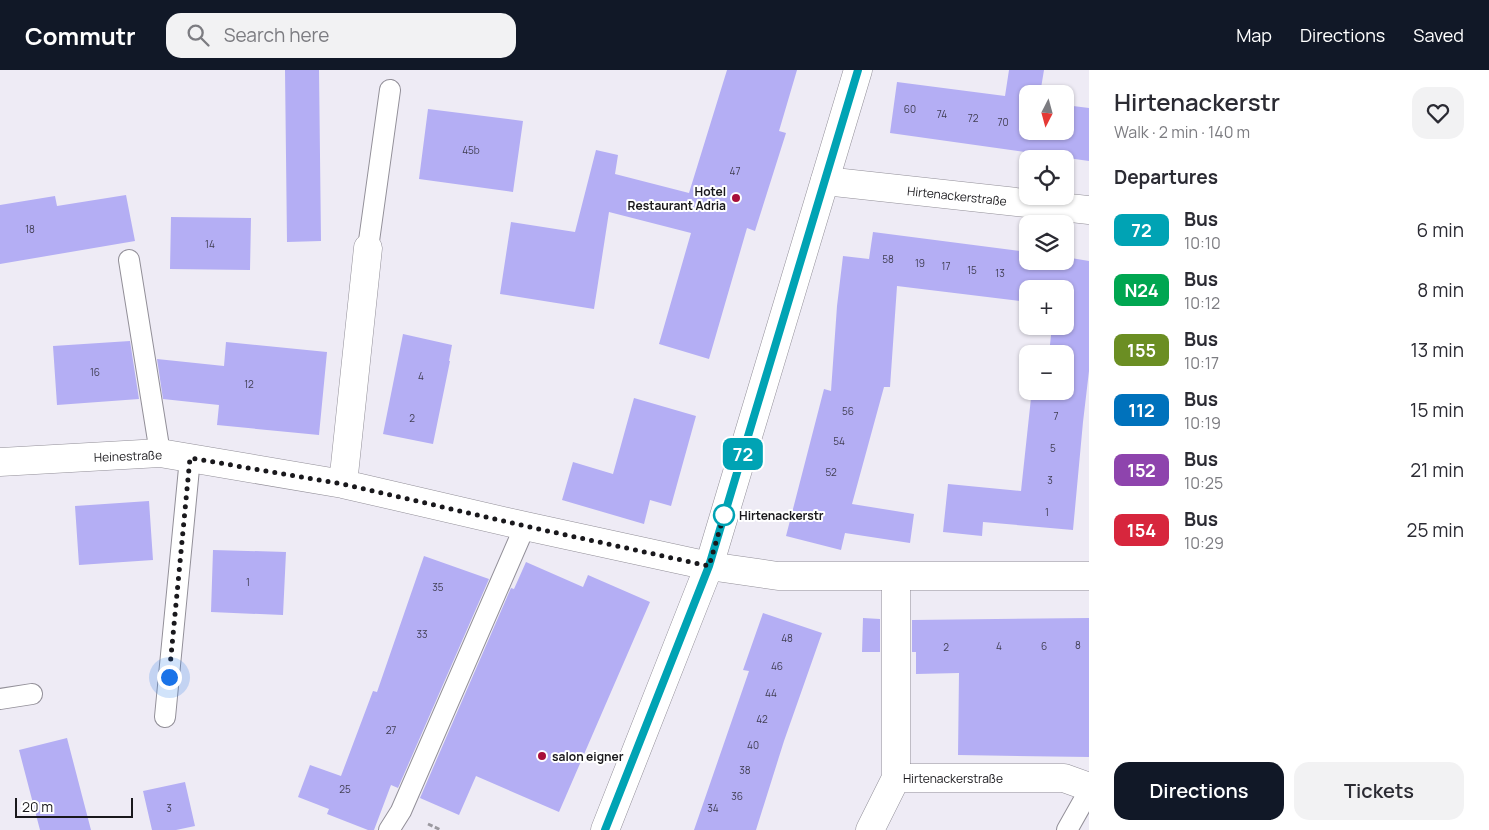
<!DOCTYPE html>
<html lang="en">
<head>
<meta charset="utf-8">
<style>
  :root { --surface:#fff; --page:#f2f2f3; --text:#2b2b33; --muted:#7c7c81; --accent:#111827 }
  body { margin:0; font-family:Manrope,sans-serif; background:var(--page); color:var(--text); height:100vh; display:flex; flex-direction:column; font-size:19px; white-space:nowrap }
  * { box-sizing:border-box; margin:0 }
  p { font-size:16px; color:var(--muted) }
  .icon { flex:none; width:28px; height:28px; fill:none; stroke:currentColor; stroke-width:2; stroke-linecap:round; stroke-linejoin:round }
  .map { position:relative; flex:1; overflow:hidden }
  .side { display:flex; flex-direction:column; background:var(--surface); width:400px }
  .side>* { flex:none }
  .badge { padding:0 10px; border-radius:8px; font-size:18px; line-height:32px }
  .needle { width:32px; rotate:186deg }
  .buttons { position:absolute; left:1019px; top:15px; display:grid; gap:10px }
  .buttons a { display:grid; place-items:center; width:55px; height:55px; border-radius:10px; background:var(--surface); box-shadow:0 1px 4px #0004; font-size:25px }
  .scale { position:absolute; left:15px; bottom:12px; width:118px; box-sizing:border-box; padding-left:5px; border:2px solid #19181c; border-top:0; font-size:14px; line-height:18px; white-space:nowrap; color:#19181c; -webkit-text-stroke:4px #fff; paint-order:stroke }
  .you { position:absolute; width:25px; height:25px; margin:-12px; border:4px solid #fff; border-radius:50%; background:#1a73e8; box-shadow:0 0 0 8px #1a73e833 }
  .map>.badge { position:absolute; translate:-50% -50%; box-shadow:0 0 0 2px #fff }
  h2 { padding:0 25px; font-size:19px; line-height:45px }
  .round { display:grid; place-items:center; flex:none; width:52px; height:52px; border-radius:15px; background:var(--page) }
  .overview { display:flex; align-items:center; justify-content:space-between; height:85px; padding:0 25px }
  h1 { font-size:24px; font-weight:600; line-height:38px }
  .action { display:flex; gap:10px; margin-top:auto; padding:10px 25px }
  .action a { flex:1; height:58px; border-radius:15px; background:var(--accent); color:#fff; font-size:20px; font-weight:600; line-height:58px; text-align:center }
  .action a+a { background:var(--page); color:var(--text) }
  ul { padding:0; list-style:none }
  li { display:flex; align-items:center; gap:15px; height:60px; padding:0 25px }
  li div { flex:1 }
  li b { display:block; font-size:19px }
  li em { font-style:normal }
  li .badge { min-width:55px; font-weight:700; text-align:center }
  header { display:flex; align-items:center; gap:30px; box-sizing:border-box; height:70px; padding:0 25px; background:var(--accent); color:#fff }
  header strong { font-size:24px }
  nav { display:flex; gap:28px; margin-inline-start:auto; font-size:18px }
  .search { width:350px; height:45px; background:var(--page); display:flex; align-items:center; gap:12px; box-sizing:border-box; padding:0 18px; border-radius:15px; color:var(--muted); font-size:19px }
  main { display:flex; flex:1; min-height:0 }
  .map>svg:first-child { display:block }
</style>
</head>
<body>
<header>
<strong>Commutr</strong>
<div class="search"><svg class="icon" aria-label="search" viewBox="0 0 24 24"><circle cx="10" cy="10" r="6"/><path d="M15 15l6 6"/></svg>Search here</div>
<nav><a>Map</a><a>Directions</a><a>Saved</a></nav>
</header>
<main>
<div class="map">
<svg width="1089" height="760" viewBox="0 0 1089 760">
  <rect width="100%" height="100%" fill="#eeebf5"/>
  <!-- building -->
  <path fill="#b4aef4" d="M285,0h34l2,171 -34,1z
    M727,0h70l-18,61 7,2 -31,98 -8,-3 -38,131 -50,-15 32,-111 -82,-21 -15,97 -94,-15 11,-72 64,10 21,-82 22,5 -3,19 74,19z
    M1009,0h35l-4,24h-12v37h37v-26l24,3v53l-199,-28 7,-51 108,14z
    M428,39l95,12 -10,71 -94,-13z
    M126,125l9,46 -135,23v-59l55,-9 2,10z
    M171,147l80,1 -1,52 -80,-1z
    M873,162l155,20v9h37v-4l24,4v110l-6,51 -10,108 -90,-8 -1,14 -39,-4 5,-48 73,7 10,-93 13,1 1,-8h20v-37h-16l3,-28h13v-37h-37v13l-131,-16 -7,101h-6l-32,117 62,10 -4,29 -65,-10 -4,17 -55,-14 38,-147 7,2 6,-85 6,-50 26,3z
    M403,264l49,11 -3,16h1l-17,83 -50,-10z
    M130,271l9,58 -82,6 -4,-59z
    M226,272l101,10 -8,83 -102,-10 2,-20 -56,-6 -6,-40 67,7z
    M634,328l62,18 -25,90 -21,-6 -6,24 -82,-24 11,-38 40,12z
    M149,431l4,59 -74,5 -4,-59z
    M213,480l73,2 -3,63 -72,-3z
    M424,486l65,23 -91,209 -7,-3 -17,45h-6l-41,-16 2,-5 -31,-12 12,-32 31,11 32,-85 4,1z
    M526,492l57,25 5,-12 62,27 -91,210 -83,-36 -17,39 -39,-17 91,-210 3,1z
    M763,543l59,20 -38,108 -28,89h-62l55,-159 -6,-1z
    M863,548l17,1v33h-18z
    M1089,548v139l-131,-2 1,-82 -43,1v-22h-4v-32z
    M67,668l24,92h-51l-21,-80z
    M185,712l10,44 -19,4h-24l-9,-39z"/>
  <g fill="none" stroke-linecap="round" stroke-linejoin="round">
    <!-- lane casing -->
    <g stroke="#928f98" stroke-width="22">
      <path id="lane" d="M368,178l22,-158
        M129,190l31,193
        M0,629l32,-5
        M165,647l25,-259
        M389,760l12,-19 124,-285
        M1067,760l22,-39"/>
    </g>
    <!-- street casing -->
    <g stroke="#928f98" stroke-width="29">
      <path id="street" d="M825,111l264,29
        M0,392l160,-9 183,31 182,42 184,40 69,10h311
        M343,414l25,-236
        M896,506v202h168l25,9
        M870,760l26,-52"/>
    </g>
    <!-- secondary casing -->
    <g stroke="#928f98" stroke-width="29">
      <path id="secondary" d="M605,760l104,-264 149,-496"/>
    </g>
    <!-- path -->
    <path stroke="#9b99a0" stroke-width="3" stroke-dasharray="5 2.5" stroke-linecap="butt" d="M428,754l13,6"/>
    <!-- lane -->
    <use href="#lane" stroke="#fff" stroke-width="20"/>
    <!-- street -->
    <use href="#street" stroke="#fff" stroke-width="28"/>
    <!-- secondary -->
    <use href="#secondary" stroke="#fff" stroke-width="28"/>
  </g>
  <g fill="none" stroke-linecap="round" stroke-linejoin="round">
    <!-- line casing -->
    <g stroke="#fff" stroke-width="11">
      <path id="line" d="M605,760l104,-264 149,-496"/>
    </g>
    <!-- line -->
    <use href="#line" stroke="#00a3b4" stroke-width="8"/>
    <!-- walk -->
    <path stroke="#19181c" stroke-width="5" stroke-dasharray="0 9" d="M169,607l21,-219 153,26 182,42 184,40 15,-51"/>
  </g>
  <!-- markers -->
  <g fill="#a80f3a" stroke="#fff" stroke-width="2">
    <circle cx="736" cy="128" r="5"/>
    <circle cx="542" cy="686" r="5"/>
  </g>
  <circle fill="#fff" stroke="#00a3b4" stroke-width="2.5" cx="724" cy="445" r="10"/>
  <g text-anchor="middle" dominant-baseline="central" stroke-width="4" stroke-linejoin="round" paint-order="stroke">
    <!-- number labels -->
    <g font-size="10" fill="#403e52">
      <text x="910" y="39">60</text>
      <text x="942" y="44">74</text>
      <text x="973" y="48">72</text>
      <text x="1003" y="52">70</text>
      <text x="471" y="80">45b</text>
      <text x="735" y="101">47</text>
      <text x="30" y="159">18</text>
      <text x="210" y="174">14</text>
      <text x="888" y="189">58</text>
      <text x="920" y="193">19</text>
      <text x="946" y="196">17</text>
      <text x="972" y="200">15</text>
      <text x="1000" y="203">13</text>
      <text x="95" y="302">16</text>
      <text x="421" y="306">4</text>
      <text x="249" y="314">12</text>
      <text x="848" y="341">56</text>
      <text x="1056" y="346">7</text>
      <text x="412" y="348">2</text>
      <text x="839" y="371">54</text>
      <text x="1053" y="378">5</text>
      <text x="831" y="402">52</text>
      <text x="1050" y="410">3</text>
      <text x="1047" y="442">1</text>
      <text x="248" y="512">1</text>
      <text x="438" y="517">35</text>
      <text x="422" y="564">33</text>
      <text x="787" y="568">48</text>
      <text x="1078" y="575">8</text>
      <text x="999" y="576">4</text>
      <text x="1044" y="576">6</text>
      <text x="946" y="577">2</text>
      <text x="777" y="596">46</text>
      <text x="771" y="623">44</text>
      <text x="762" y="649">42</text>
      <text x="391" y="660">27</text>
      <text x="753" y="675">40</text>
      <text x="745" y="700">38</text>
      <text x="345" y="719">25</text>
      <text x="737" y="726">36</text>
      <text x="169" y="738">3</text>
      <text x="713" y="738">34</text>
    </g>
    <!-- poi labels -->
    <g font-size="12" font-weight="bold" fill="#19181c" stroke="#fff" text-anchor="end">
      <text x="726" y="121">Hotel<tspan x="726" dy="14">Restaurant Adria</tspan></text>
      <text x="552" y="686" text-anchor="start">salon eigner</text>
    </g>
    <!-- street labels -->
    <g font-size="12" fill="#19181c" stroke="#fff">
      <text transform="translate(957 126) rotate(6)">Hirtenackerstraße</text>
      <text transform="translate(128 386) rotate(-2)">Heinestraße</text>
      <text x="953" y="708">Hirtenackerstraße</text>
    </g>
    <!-- stop labels -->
    <g font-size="12" font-weight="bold" fill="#19181c" stroke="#fff" text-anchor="start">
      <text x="739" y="445">Hirtenackerstr</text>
    </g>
  </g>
</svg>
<div class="buttons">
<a><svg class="needle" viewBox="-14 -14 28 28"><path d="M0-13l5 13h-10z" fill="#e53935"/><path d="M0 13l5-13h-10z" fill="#7c7c81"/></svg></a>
<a><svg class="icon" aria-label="locate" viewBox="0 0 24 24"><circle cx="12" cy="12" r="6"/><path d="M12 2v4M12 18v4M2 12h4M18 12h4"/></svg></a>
<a><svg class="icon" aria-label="layers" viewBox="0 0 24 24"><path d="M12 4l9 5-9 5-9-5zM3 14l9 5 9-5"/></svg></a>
<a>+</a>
<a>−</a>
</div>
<div class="scale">20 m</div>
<div class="you" style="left:169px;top:607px"></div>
<b class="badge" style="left:743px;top:384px;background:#00a3b4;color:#fff">72</b>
</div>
<section class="side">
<div class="overview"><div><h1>Hirtenackerstr</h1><p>Walk · 2 min · 140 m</p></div><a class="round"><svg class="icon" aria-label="heart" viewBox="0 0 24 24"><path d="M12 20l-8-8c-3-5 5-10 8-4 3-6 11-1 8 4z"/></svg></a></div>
<h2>Departures</h2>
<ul>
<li><span class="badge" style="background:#00a3b4;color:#fff">72</span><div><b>Bus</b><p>10:10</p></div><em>6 min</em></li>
<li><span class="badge" style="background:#00a651;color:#fff">N24</span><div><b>Bus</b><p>10:12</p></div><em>8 min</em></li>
<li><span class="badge" style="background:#6b8e23;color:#fff">155</span><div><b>Bus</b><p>10:17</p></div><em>13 min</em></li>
<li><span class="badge" style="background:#0072bc;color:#fff">112</span><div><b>Bus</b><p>10:19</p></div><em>15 min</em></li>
<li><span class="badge" style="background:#8e44ad;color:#fff">152</span><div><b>Bus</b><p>10:25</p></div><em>21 min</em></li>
<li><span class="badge" style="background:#d7263d;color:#fff">154</span><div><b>Bus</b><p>10:29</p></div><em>25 min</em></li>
</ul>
<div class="action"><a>Directions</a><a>Tickets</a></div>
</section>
</main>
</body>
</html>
